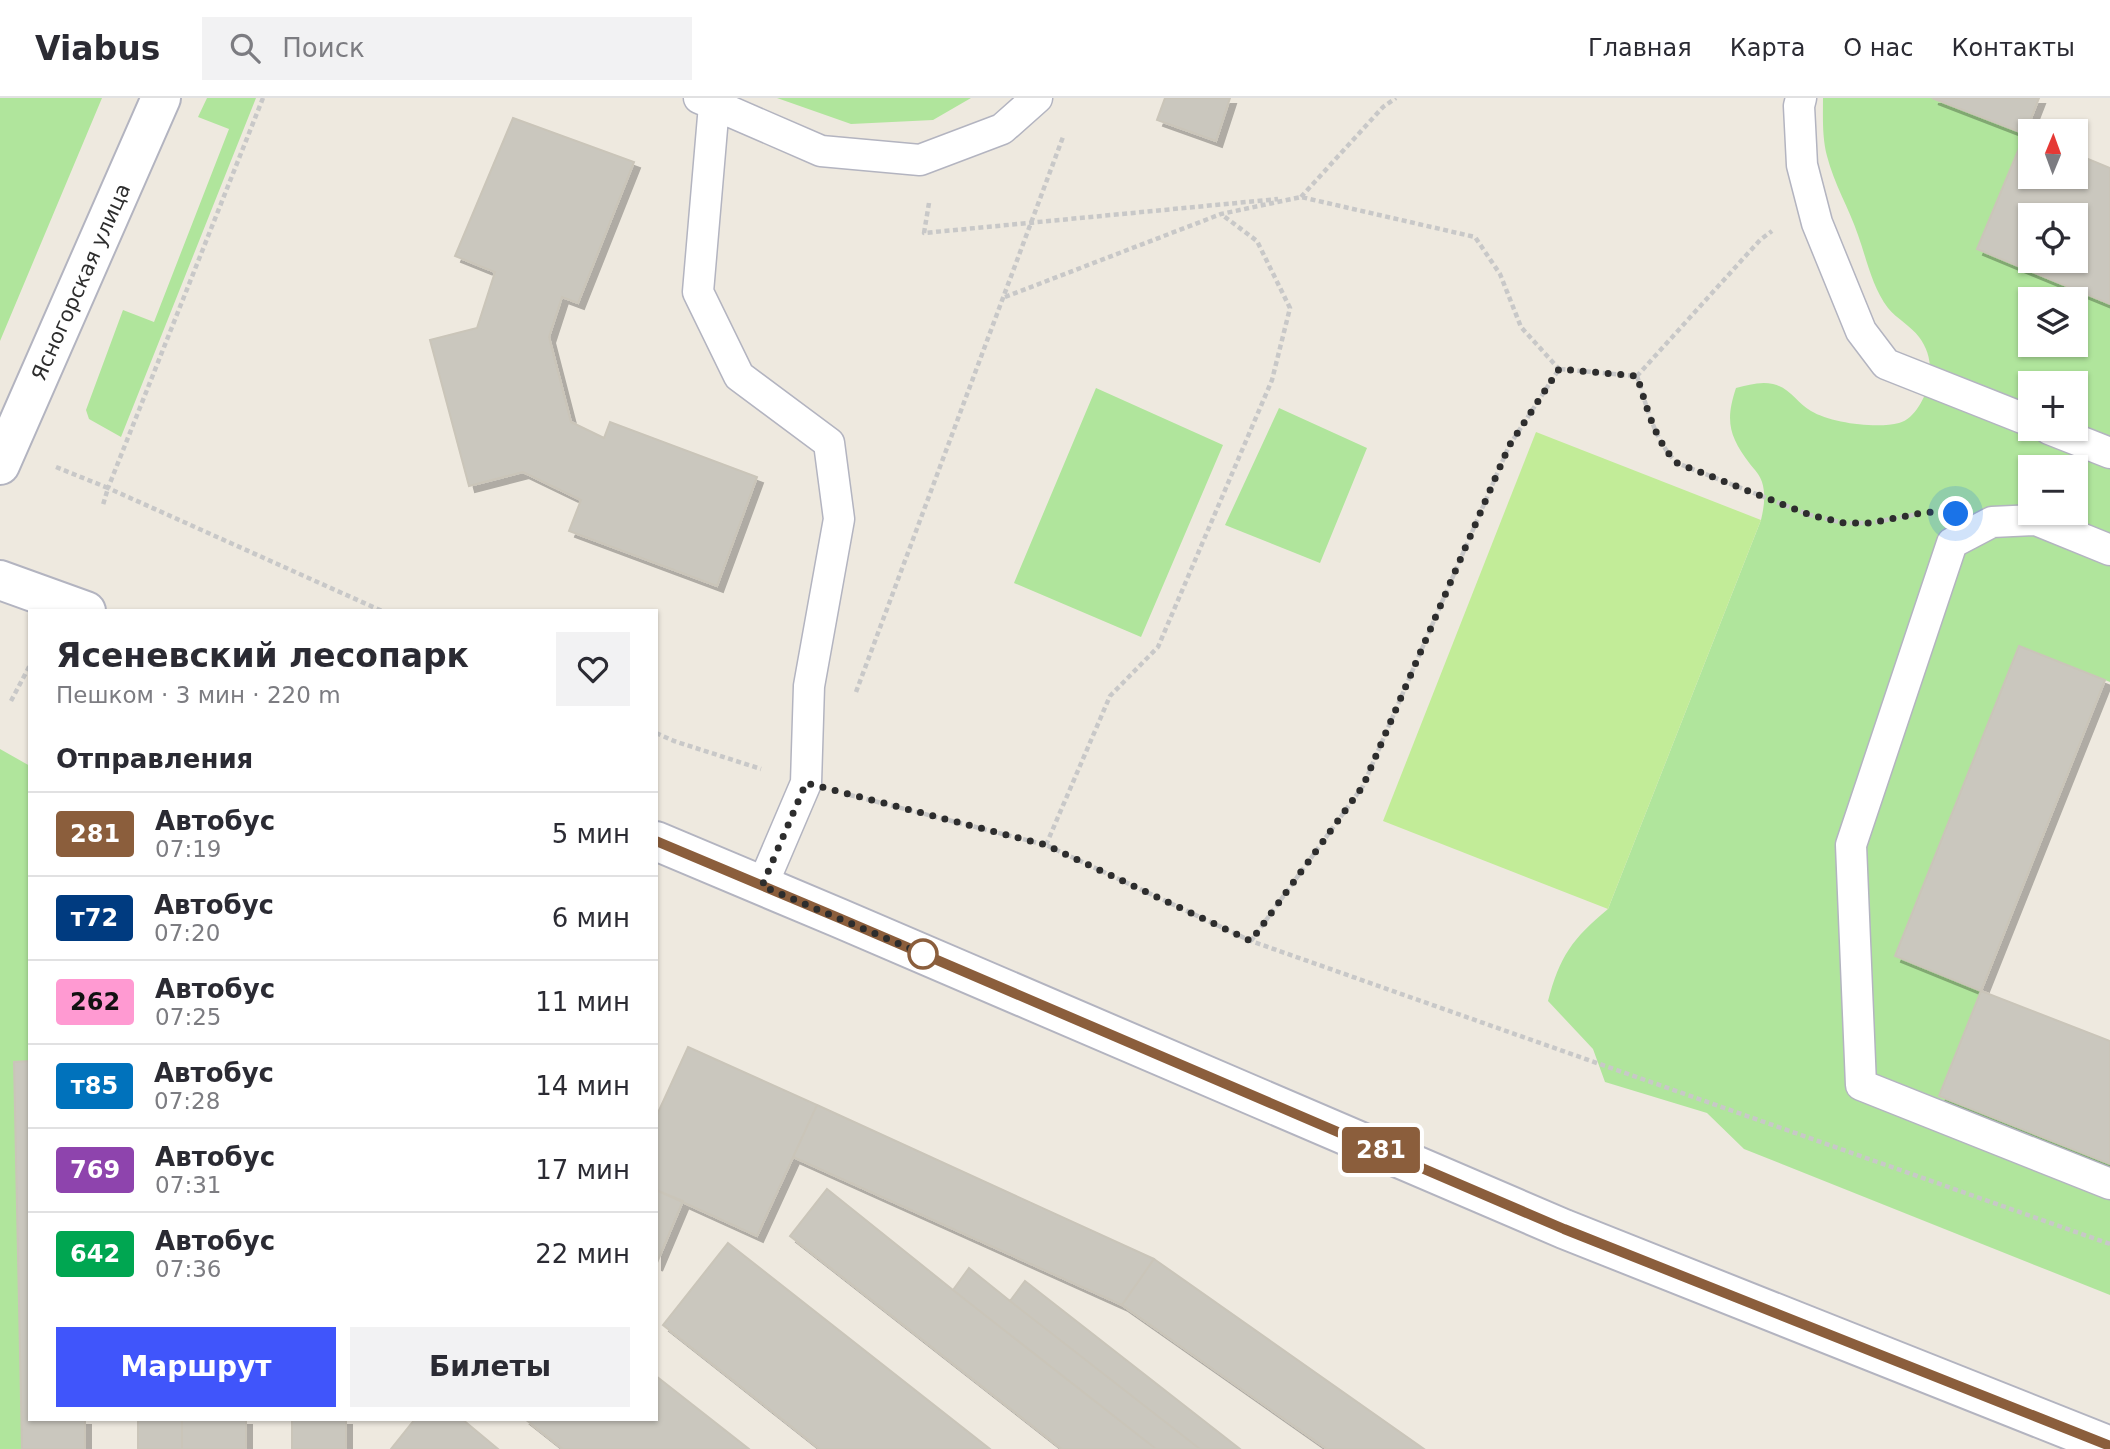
<!DOCTYPE html>
<html lang="ru">
<head>
<meta charset="utf-8">
<style>
  :root { --surface:#fff; --page:#f2f2f3; --text:#2b2b33; --muted:#7c7c81; --line:#e1e1e2; --accent:#4055fb }
  body { margin:0; font-family:"DejaVu Sans",sans-serif; background:var(--page); color:var(--text); height:100vh; display:flex; flex-direction:column; font-size:26px; white-space:nowrap }
  * { box-sizing:border-box; margin:0 }
  p { font-size:23px; color:var(--muted) }
  .icon { flex:none; width:38px; height:38px; fill:none; stroke:currentColor; stroke-width:2; stroke-linecap:round; stroke-linejoin:round }
  .map { position:relative; flex:1; overflow:hidden }
  .panel { position:absolute; left:28px; top:511px; width:630px; height:812px; display:flex; flex-direction:column; background:var(--surface); border-radius:0px; box-shadow:0 2px 5px #0004 }
  .panel>* { flex:none }
  .badge { padding:0 14px; border-radius:5px; font-size:24px; line-height:46px }
  .needle { width:46px; rotate:1deg }
  .tools { position:absolute; left:2018px; top:21px; display:grid; gap:14px }
  .tools a { display:grid; place-items:center; width:70px; height:70px; border-radius:0px; background:var(--surface); box-shadow:0 2px 5px #0004; font-size:35px }
  .you { position:absolute; width:35px; height:35px; margin:-18px; border:5px solid #fff; border-radius:50%; background:#1a73e8; box-shadow:0 0 0 10px #1a73e833 }
  .map>.badge { position:absolute; translate:-50% -50%; box-shadow:0 0 0 4px #fff }
  h2 { padding:0 28px; font-size:26px; line-height:63px }
  .round { display:grid; place-items:center; flex:none; width:74px; height:74px; border-radius:0px; background:var(--page) }
  .overview { display:flex; align-items:center; justify-content:space-between; height:119px; padding:0 28px }
  h1 { font-size:33px; font-weight:700; line-height:52px }
  .primary-button { display:flex; gap:14px; margin-top:auto; padding:14px 28px }
  .primary-button a { flex:1; height:80px; border-radius:0px; background:var(--accent); color:#fff; font-size:28px; font-weight:700; line-height:80px; text-align:center }
  .primary-button a+a { background:var(--page); color:var(--text) }
  ul { padding:0; list-style:none }
  li { display:flex; align-items:center; gap:21px; height:84px; padding:0 28px; border-top:2px solid var(--line) }
  li div { flex:1 }
  li b { display:block; font-size:26px }
  li em { font-style:normal }
  li .badge { min-width:77px; font-weight:700; text-align:center }
  header { display:flex; align-items:center; gap:42px; box-sizing:border-box; height:98px; padding:0 35px; background:var(--surface); border-bottom:2px solid var(--line) }
  header strong { font-size:33px }
  nav { display:flex; gap:38px; margin-inline-start:auto; font-size:24px }
  .search { width:490px; height:63px; background:var(--page); display:flex; align-items:center; gap:18px; box-sizing:border-box; padding:0 24px; border-radius:0px; color:var(--muted); font-size:26px }
  .map>svg:first-child { display:block }
</style>
</head>
<body>
<header>
<strong>Viabus</strong>
<div class="search"><svg class="icon" aria-label="search" viewBox="0 0 24 24"><circle cx="10" cy="10" r="6"/><path d="M15 15l6 6"/></svg>Поиск</div>
<nav><a>Главная</a><a>Карта</a><a>О нас</a><a>Контакты</a></nav>
</header>
<div class="map">
<svg width="2110" height="1351" viewBox="0 0 2110 1351">
  <defs>
    <filter id="shadow"><feDropShadow dx="6" dy="6" stdDeviation="0" flood-color="#0004"/></filter>
  </defs>
  <rect width="100%" height="100%" fill="#eee9df"/>
  <!-- green -->
  <path fill="#b0e59c" fill-rule="evenodd" d="M0,0h102l-102,243z
    M207,0h49l-135,339 -32,-18 -3,-9 37,-100 31,12 75,-193 -31,-12z
    M777,0h194l-38,22 -82,4z
    M1823,0h109l93,36 -48,115 133,55v378l-91,-36 -123,310 85,35 -41,105 170,68v131l-366,-146 -37,-36 -102,-31 -12,-33 -45,-48c12,-45 24,-62 60,-92l153,-389c3,-13 5,-25 1,-38 -2,-7 -8,-13 -12,-18 -21,-28 -25,-43 -14,-76 12,-3 25,-7 37,-4 17,4 24,19 38,27 20,12 66,18 88,12 16,-4 27,-27 30,-41 3,-16 0,-32 -10,-45 -8,-11 -22,-18 -31,-29 -16,-21 -21,-48 -30,-73 -9,-27 -24,-51 -31,-79 -5,-19 -4,-39 -4,-58zM2030,201h46v46h-46zM2030,285h46v46h-46zM2030,369h46v46h-46z
    M1096,290l127,57 -82,192 -127,-54z
    M1279,310l88,40 -47,115 -95,-38z
    M0,651l30,17v302l-7,381h-23z"/>
  <!-- pitch -->
  <path fill="#c2ec98" d="M1536,334l225,88 -153,389 -225,-88z"/>
  <!-- building -->
  <path fill="#cac7be" stroke="#cac5b9" stroke-width="2" fill-rule="evenodd" filter="url(#shadow)" d="M1165,0h65l-14,43 -59,-21z
    M1932,0h107l-14,36z
    M513,20l121,44 -56,141 -16,-6 -13,40 22,85 33,16 6,-16 147,55 -40,109 -148,-55 12,-31 -58,-28 -54,14 -39,-146 47,-12 18,-56 -40,-16z
    M2025,36l5,2v41h46v-23l34,14v136l-133,-55zM2030,117h46v46h-46z
    M2019,548l86,34 -124,311 -86,-35z
    M1981,893l129,50v123l-171,-68z
    M688,949l129,58 -60,131 -101,-46v-73z
    M30,963v358h55v30h-63l-8,-387z
    M817,1007l337,154 -32,46 -329,-148z
    M827,1091l126,101 203,159h-94l-272,-213z
    M656,1092l27,11 -27,64z
    M728,1145l262,206h-170l-157,-124z
    M1154,1161l270,190h-97l-205,-144z
    M969,1170l41,33 190,148h-44l-203,-159z
    M1025,1183l215,168h-40l-190,-148z
    M656,1278l93,73h-186l-38,-30h131z
    M138,1321h44v30h-44z
    M182,1321h64v30h-64z
    M292,1321h54v30h-54z
    M415,1321h47l36,30h-107z"/>
  <g fill="none" stroke-linecap="round" stroke-linejoin="round">
    <!-- service casing -->
    <g stroke="#b3b4c0" stroke-width="33">
      <path id="service" d="M699,0l122,53 99,9 82,-31 35,-31
        M1801,0l-2,8 3,59 15,58 44,108 25,33 144,57
        M714,7l-16,187 41,84 90,67 10,76 -30,167 -3,97 -44,103
        M2049,331l61,24
        M2110,452l-74,-30 -44,2 -40,21 -101,302 10,240 249,99"/>
    </g>
    <!-- secondary casing -->
    <g stroke="#b3b4c0" stroke-width="42">
      <path id="secondary" d="M0,367l161,-367
        M0,482l86,31
        M656,743l183,77 725,311 546,217"/>
    </g>
    <!-- path -->
    <path stroke="#c8c8c8" stroke-width="4.5" stroke-dasharray="5 3.5" stroke-linecap="butt" d="M263,0l-155,390 274,123
      M1301,99l82,-90 13,-9
      M929,105l-5,30 354,-34
      M1005,199l216,-83 80,-17 174,40 25,37 21,53 38,42
      M1637,278c10,31 17,64 40,87l133,52 34,8h26l48,-9
      M56,369l52,21 -5,17
      M856,594l207,-555
      M11,603l19,-36
      M656,635l18,8 87,28
      M850,697l196,50 205,96 859,303
      M1046,747l64,-149 48,-49 114,-267 18,-72 -33,-67 -36,-27
      M1251,843l112,-155 146,-340 50,-77 78,7 123,-136 12,-9"/>
    <!-- service -->
    <use href="#service" stroke="#fff" stroke-width="30"/>
    <!-- secondary -->
    <use href="#secondary" stroke="#fff" stroke-width="38"/>
  </g>
  <g fill="none" stroke-linecap="round" stroke-linejoin="round">
    <!-- line casing -->
    <g stroke="#fff" stroke-width="16">
      <path id="line" d="M656,743l183,77 725,311 546,217"/>
    </g>
    <!-- line -->
    <use href="#line" stroke="#8b5e3c" stroke-width="10"/>
    <!-- walk -->
    <path stroke="#2d2d2d" stroke-width="7" stroke-dasharray="0 12.6" d="M923,856l5,2 -166,-70 44,-103 240,62 205,96 112,-155 146,-340 50,-77 78,7c10,31 17,64 40,87l133,52 34,8h26l57,-11 29,2"/>
  </g>
  <!-- markers -->
  <circle fill="#fff" stroke="#8b5e3c" stroke-width="3.5" cx="923" cy="856" r="14"/>
  <g text-anchor="middle" dominant-baseline="central" stroke-width="7" stroke-linejoin="round" paint-order="stroke">
    <!-- street labels -->
    <g font-size="21" fill="#2d2d2d" stroke="#fff">
      <text transform="translate(81 184) rotate(-66)">Ясногорская улица</text>
    </g>
  </g>
</svg>
<div class="tools">
<a><svg class="needle" viewBox="-14 -14 28 28"><path d="M0-13l5 13h-10z" fill="#e53935"/><path d="M0 13l5-13h-10z" fill="#7c7c81"/></svg></a>
<a><svg class="icon" aria-label="locate" viewBox="0 0 24 24"><circle cx="12" cy="12" r="6"/><path d="M12 2v4M12 18v4M2 12h4M18 12h4"/></svg></a>
<a><svg class="icon" aria-label="layers" viewBox="0 0 24 24"><path d="M12 4l9 5-9 5-9-5zM3 14l9 5 9-5"/></svg></a>
<a>+</a>
<a>−</a>
</div>
<div class="you" style="left:1956px;top:416px"></div>
<b class="badge" style="left:1381px;top:1052px;background:#8b5e3c;color:#fff">281</b>
<section class="panel">
<div class="overview"><div><h1>Ясеневский лесопарк</h1><p>Пешком · 3 мин · 220 m</p></div><a class="round"><svg class="icon" aria-label="heart" viewBox="0 0 24 24"><path d="M12 20l-8-8c-3-5 5-10 8-4 3-6 11-1 8 4z"/></svg></a></div>
<h2>Отправления</h2>
<ul>
<li><span class="badge" style="background:#8b5e3c;color:#fff">281</span><div><b>Автобус</b><p>07:19</p></div><em>5 мин</em></li>
<li><span class="badge" style="background:#003b80;color:#fff">т72</span><div><b>Автобус</b><p>07:20</p></div><em>6 мин</em></li>
<li><span class="badge" style="background:#ff9ad2;color:#111">262</span><div><b>Автобус</b><p>07:25</p></div><em>11 мин</em></li>
<li><span class="badge" style="background:#0072bc;color:#fff">т85</span><div><b>Автобус</b><p>07:28</p></div><em>14 мин</em></li>
<li><span class="badge" style="background:#8e44ad;color:#fff">769</span><div><b>Автобус</b><p>07:31</p></div><em>17 мин</em></li>
<li><span class="badge" style="background:#00a651;color:#fff">642</span><div><b>Автобус</b><p>07:36</p></div><em>22 мин</em></li>
</ul>
<div class="primary-button"><a>Маршрут</a><a>Билеты</a></div>
</section>
</div>
</body>
</html>
